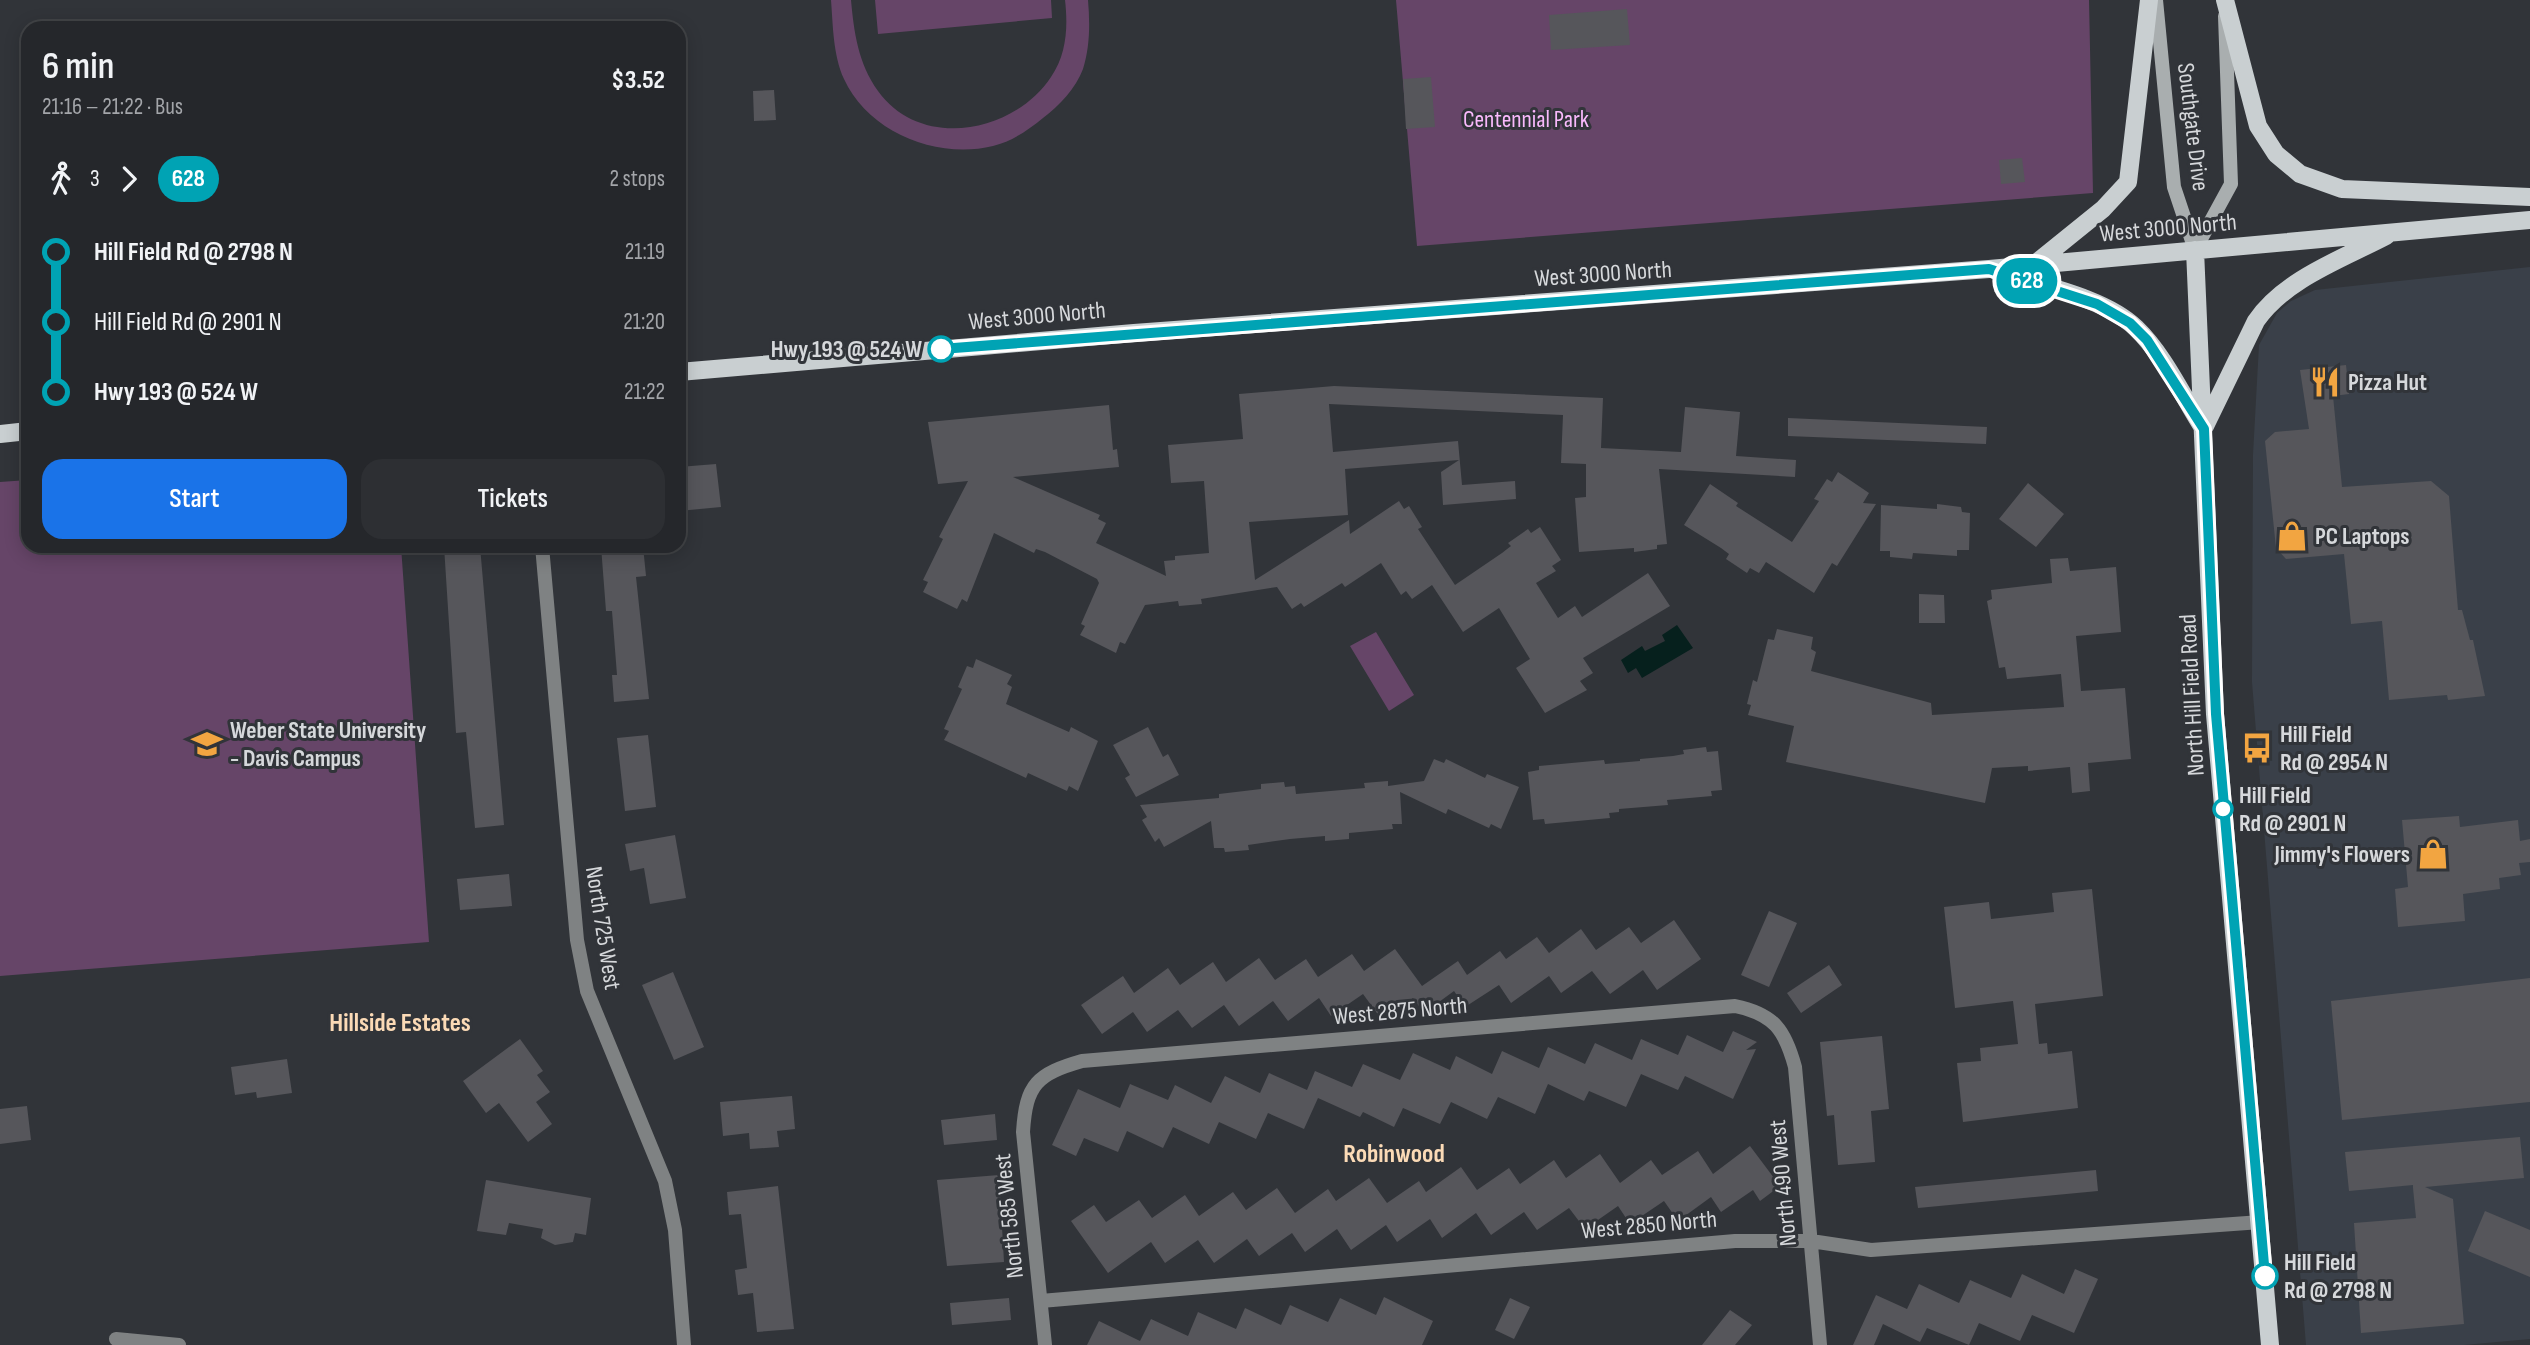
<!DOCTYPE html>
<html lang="en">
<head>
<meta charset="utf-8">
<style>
  :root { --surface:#25272b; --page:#2d2f33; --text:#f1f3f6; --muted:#a3a5a9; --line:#424447; --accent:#1a73e8 }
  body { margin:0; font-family:"Sofia Sans Condensed",sans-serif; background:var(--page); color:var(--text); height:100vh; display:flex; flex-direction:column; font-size:26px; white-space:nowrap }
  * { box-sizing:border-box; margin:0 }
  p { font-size:23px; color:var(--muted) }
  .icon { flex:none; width:38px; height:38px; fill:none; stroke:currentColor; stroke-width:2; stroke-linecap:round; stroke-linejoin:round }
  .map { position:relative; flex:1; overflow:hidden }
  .details { position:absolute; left:21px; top:21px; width:665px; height:532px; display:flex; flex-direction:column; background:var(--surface); border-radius:21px; box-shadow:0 4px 18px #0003,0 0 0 2px var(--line) }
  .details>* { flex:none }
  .badge { padding:0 14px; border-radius:23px; font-size:24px; line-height:46px }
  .map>.badge { position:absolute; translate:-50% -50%; box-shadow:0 0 0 4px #fff }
  .legs { display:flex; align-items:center; gap:10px; height:77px; padding:0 21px; font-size:23px }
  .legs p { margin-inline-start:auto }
  .head { display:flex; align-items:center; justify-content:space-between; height:119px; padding:0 21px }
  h1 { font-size:38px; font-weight:600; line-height:52px }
  .cta { display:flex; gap:14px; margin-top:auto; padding:14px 21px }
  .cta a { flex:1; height:80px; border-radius:21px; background:var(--accent); color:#fff; font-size:28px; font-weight:600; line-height:80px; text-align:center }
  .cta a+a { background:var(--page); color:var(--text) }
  ul { padding:0 21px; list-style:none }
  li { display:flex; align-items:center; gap:24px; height:70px; font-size:26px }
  li i { display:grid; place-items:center; width:10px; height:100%; margin:0 9px; background:currentColor }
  li i::after { content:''; width:18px; height:18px; margin:-9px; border:5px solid; border-radius:50%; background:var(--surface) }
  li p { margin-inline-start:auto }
  li:first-child i { background:linear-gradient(#0000 50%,currentColor 0) }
  li:last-child i { background:linear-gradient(currentColor 50%,#0000 0) }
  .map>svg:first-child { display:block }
</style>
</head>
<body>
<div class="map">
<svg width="2530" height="1345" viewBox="0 0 2530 1345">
  <rect width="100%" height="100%" fill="#313439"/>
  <!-- built -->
  <path fill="#3a4049" d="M2530,267v1072l-66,6h-158l-54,-663 1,-227 6,-110 18,-32 14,-12 24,-11z"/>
  <!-- green -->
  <path fill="#664568" d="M831,0h20c3,32 7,63 27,91 43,60 136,42 173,-14 16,-23 17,-51 14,-77h23c2,23 2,47 -5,69 -7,19 -24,37 -40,49 -15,12 -30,23 -50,28 -56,14 -125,-14 -149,-67 -11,-24 -11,-54 -13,-79z
    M875,0h176l1,18 -174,16z
    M1396,0h693l4,193 -676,53z
    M28,480v66h373l28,396 -429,34v-494z
    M1376,632l38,63 -25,16 -39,-65z"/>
  <!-- water -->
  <path fill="#06201d" d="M1677,625l16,23 -51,30 -6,-10 -8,5 -7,-13 21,-14 3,5 20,-10 -3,-6z"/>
  <!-- building -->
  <path fill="#56565b" d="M1627,9l3,36 -79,5 -2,-35z
    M1431,77l4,50 -29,2 -3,-50z
    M774,90l2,30 -22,1 -1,-30z
    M2022,158l3,24 -24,2 -2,-24z
    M2346,365l3,29 -16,2 9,91 89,-6 18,15 9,114h4l8,30h3l12,56 -37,4 -1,-5 -58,5 -7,-79 -31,3 -7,-70 -58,5 -10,-11 -11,-107 10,-9 34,-3 -9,-59z
    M1334,386l269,12 -2,50 80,4 4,-45 55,5 -4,44 60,4 -1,17 -136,-8 8,75 -10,1v4l-23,3v-4l-55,4 -4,-54 11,-1v-33l-25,-1 2,-48 -234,-11 4,48 125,-11 4,44 53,-4 1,18 -73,6 -2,-33 18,-12 -114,9 3,46 -99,7 6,58 94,-60 1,14 49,-33 5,8 5,-3 13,21 -4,2 37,56 47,-32 9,-7 -3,-3 20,-14 3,4 9,-6 21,33 -9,6 4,5 -20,12 22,35 17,-12 7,11 66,-44 22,33 -87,52 10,15 -13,8 7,9 -42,23 -29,-45 14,-9 -31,-51 -36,24 -31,-47 -20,14 -6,-8 -5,4 -20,-32 -36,24 -3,-4 -38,24 -3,-4 -9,6 -15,-22 -76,12 1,5 -23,2 -1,-5 -33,4 -20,39 -5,-2 -4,11 -36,-18 5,-9 -4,-2 18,-41 -2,-4 -52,-27 -9,-3 -2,4 -40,-20 -27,69 -5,-3 -5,10 -34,-17 5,-10 -5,-2 20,-41 -4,-2 29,-56 -30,3 -10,-62 181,-17 4,45 4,-1 2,18 -106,10 87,38 -2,4 8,4 -10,20 70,33 -2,-15 11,-1v-4l34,-3 -5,-72 -33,2 -3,-38 75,-6 -4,-45z
    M1788,418l199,9 -1,17 -198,-8z
    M716,464l5,43 -42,4v-44z
    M1838,472l31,21 -6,10 13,1 -39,62 -5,-3 -18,30 -48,-31 -7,11 -9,-5 -3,5 -21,-14 3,-5 -8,-6 -37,-23 26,-41 28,19 -2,3 56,36 27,-41 -5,-2 13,-20 5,3z
    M2028,483l36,31 -28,33 -37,-28z
    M1937,504l24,3 1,5 8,1 -1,37h-12v6l-44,-3 -1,6 -22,-2v-6h-10l1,-46 56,4z
    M444,546h36l24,279 -29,3 -9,-96 -10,1z
    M601,546h42l3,30 -10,1 13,122 -35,3 -2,-27h5l-5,-64h-6z
    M2068,558l2,13 46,-4 5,65 -45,4 5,55 44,-3 6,71 -43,4 2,28 -18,2 -2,-26 -42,4v-5l-36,2 -7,35 -199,-41 8,-36 -46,-11 3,-10 -4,-1 6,-24 4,2 11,-43 6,1 3,-11 36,8 -2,12 5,3 -5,19 120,32 1,12 132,-8 -3,-33 -54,5 -2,-12 -6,1 -12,-67 5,-2 -1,-9 61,-7 -2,-24z
    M1919,594l25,1 1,28h-26z
    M976,659l36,16 -5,9 5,3 -6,17 63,28 2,-5 27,14 -20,50 -9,-5 -2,5 -39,-18 -2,5 -82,-38 5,-9 -5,-2 18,-40 -4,-2 9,-21 6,2z
    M1148,727l15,30 5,-3 11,21 -43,22 -11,-19 5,-3 -17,-30z
    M648,735l8,72 -31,4 -8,-73z
    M1706,747l1,5 11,-1 4,39 -11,1 1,5 -45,4 1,5 -49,4v3l-10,1 1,5 -65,6 -1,-5 -11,1 -5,-48 11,-2v-4l65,-6 1,4 35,-3v-2l33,-3 11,-2 -1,-4z
    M1434,759l10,4 2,-4 39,19 2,-4 32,13 -18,42 -10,-5 -2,4 -41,-19 -2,5 -46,-22 2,32h-10l1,5 -44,4v6l-24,2v-5l-35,3 -42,6 1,5 -24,2 -1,-4h-10l-3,-27 -47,26 -5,-9 -4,4 -13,-22 5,-3 -7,-12 79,-7v-4l42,-5v-5l23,-2 1,5 10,-1 1,8 69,-6 -1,-5 24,-2v5l36,-5z
    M2459,816l1,11 58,-7 2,21 10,-2v23l-11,1 2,12 -22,3 1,11 -37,5 2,27 -67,6 -3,-38 13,-2 -6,-67z
    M675,835l11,63 -36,6 -6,-36 -14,3 -5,-27z
    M509,874l3,32 -52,4 -3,-31z
    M2092,889l11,107 -68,8 4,40 8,-1 1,11 24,-3 6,57 -115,14 -6,-59 24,-2 -1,-13 38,-4 -5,-43 -58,7 -11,-101 45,-5 2,17 63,-7 -2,-19z
    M1769,911l28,12 -28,64 -28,-12z
    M1674,920l27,39 -44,31 -14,-20 -33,24 -18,-23 -31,22 -12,-17 -38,27 -12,-18 -34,22 -11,-16 -30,22 -11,-15 -31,22 -19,-26 -32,22 -12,-18 -31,23 -15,-20 -34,25 -15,-21 -32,23 -14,-18 -31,22 -14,-20 -31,22 -21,-29 42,-29 11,17 34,-25 12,17 33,-23 13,20 33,-24 16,22 31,-21 12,18 34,-23 12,17 31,-22 27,37 36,-25 9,14 33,-24 6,8 31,-22 12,16 32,-24 15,21 33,-23 12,16z
    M1829,965l13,20 -41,28 -14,-20z
    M673,972l31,75 -30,13 -32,-75z
    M2530,978v124l-188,18 -11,-119z
    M1733,1031l24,11 -11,8 10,-1 -23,50 -48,-23 -7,14 -37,-16 -15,33 -37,-16 -5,10 -36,-17 -13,30 -37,-17 -11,22 -36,-17 -11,22 -37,-16 -9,19 -31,-15 -3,5 -42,-19 -14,31 -36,-16 -12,26 -37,-17 -10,22 -36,-17 -10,21 -36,-17 -9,21 -34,-14 -8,18 -24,-11 26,-56 42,19 10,-24 38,16 7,-15 36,18 14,-27 35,17 9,-20 38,17 8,-19 37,16 11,-23 37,16 13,-27 37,17 6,-14 36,18 10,-23 37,17 9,-21 37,17 10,-21 37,17 9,-21 37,16 9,-20 36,17z
    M1882,1036l7,73 -18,2 4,51 -37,3 -4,-50 -7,1 -7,-74z
    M520,1039l23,32 -6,4 13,17 -14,10 16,22 -24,18 -29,-39 -13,10 -23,-32z
    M287,1059l5,34 -35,5 -1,-6 -21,3 -4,-28z
    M792,1096l3,33 -18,2 2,16 -29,2 -1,-16 -26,3 -3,-34z
    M27,1106l4,34 -31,4v-35z
    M995,1114l2,26 -53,5 -3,-25z
    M2520,1137l4,41 -99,9 28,12 11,125 -103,9 -7,-110 62,-5 -3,-30v-3l-64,6 -4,-39z
    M1750,1146l30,40 -20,15 -7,-11 -32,22 -10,-15 -33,24 -14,-20 -34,23 -12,-18 -33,23 -16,-21 -32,22 -13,-18 -33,23 -15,-22 -34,25 -12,-19 -33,23 -11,-17 -35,25 -14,-21 -32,23 -13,-19 -33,23 -12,-17 -33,24 -16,-23 -33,23 -14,-21 -43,31 -37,-52 23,-16 12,17 33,-22 13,18 33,-23 14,21 34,-24 13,18 31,-22 18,25 33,-24 8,12 33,-23 18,25 32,-22 7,11 35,-25 16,23 32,-22 11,16 34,-24 12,18 34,-24 20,29 31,-23 11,15 36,-24 15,23z
    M2096,1170l2,21 -180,17 -3,-21z
    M999,1175l5,87 -57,4 -10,-86z
    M486,1180l105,18 -5,37 -11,-2 -2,9 -18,3 -14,-7 2,-9 -34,-6 -3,12 -29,-4z
    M778,1186l16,143 -37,3 -4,-39 -15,2 -3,-25 12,-2 -6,-54 -12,1 -2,-23z
    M2485,1211l45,19v47l-62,-26z
    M2075,1269l23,10 -24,54 -42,-18 -12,26 -41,-18 -10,22 -42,-17 -7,14 -37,-18 -9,21h-21l23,-50 31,14 12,-25 40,19 11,-23 41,18 11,-24 42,20z
    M1384,1297l49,24 -11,24h-335l12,-24 41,20 11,-22 37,17 10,-24 38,17 9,-21 36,17 9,-20 38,17 12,-24 36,17z
    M1009,1298l2,22 -59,5 -2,-22z
    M1510,1298l20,9 -16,32 -19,-9z
    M1730,1310l22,15 -17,20h-33z"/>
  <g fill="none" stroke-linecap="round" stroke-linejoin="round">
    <!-- street -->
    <path stroke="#7f8283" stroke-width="14" d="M542,546l35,394 10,51 78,190 10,49 9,115
      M1041,1301l694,-60h76l60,9 390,-28
      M116,1339l63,6
      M1045,1345l-22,-213c3,-48 14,-58 59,-71l653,-55c39,8 50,24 60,61l25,278"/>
    <!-- secondary -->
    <path stroke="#a9aeaf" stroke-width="14" d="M2156,0l18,187 21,63
      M2195,250l36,-66 -6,-168"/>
    <!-- primary -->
    <path stroke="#c9cfd1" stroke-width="18" d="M2225,0l33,126 18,28 24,20 42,15 188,8
      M2195,250l20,464 55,631
      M2035,264l68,-55 25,-27 21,-182
      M1996,271c42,14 108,26 140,57 28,27 46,67 67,100
      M679,372l455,-39 855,-64 541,-49
      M2205,426l51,-105c29,-42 86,-62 130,-85
      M0,434l28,-3"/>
  </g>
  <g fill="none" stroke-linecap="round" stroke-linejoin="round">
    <!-- line-1 casing -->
    <g stroke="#fff" stroke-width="16">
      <path id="line-1" d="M941,349l1048,-80 108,35 33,19 17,17 57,89 12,285 49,562"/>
    </g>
    <!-- line-1 -->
    <use href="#line-1" stroke="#00a3b4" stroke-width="10"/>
  </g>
  <!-- icons -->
  <defs>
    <g id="restaurant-bare" transform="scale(2.415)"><path d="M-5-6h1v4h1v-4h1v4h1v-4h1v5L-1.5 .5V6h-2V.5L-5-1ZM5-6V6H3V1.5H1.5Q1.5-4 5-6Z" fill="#f2a541" stroke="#313439" stroke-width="2.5" paint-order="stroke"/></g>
    <g id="shop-bare" transform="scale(2.415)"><path d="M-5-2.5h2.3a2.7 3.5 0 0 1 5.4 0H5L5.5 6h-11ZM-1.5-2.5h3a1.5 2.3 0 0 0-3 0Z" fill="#f2a541" stroke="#313439" stroke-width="2.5" paint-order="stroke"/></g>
    <g id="university-bare" transform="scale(2.415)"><path d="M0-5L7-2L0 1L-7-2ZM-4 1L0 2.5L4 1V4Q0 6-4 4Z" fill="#f2a541" stroke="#313439" stroke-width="2.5" paint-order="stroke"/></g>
    <g id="bus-bare" transform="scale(2.415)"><path d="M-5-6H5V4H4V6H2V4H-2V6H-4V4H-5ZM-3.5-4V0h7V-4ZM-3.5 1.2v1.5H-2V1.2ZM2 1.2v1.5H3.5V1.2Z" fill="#f2a541" stroke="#313439" stroke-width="2.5" paint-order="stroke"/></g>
  </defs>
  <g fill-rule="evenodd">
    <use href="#restaurant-bare" x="2325" y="382"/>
    <use href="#shop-bare" x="2292" y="536"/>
    <use href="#university-bare" x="207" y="744"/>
    <use href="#bus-bare" x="2257" y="748"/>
    <use href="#shop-bare" x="2433" y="854"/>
  </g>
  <!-- markers -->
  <g fill="#fff" stroke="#00a3b4" stroke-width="3.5">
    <circle cx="941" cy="349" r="12"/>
    <circle cx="2223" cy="809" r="9"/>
    <circle cx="2265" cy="1276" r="12"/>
  </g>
  <g text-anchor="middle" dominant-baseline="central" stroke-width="6" stroke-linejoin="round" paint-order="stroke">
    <!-- park labels -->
    <g font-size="24" fill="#f9b9fc" stroke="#313439">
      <text x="1526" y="119">Centennial Park</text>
    </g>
    <!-- street labels -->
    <g font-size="24" fill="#d6d8db" stroke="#313439">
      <text transform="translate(2193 127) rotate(83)">Southgate Drive</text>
      <text transform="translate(2168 228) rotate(-5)">West 3000 North</text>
      <text transform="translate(1603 274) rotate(-4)">West 3000 North</text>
      <text transform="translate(1037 316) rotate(-5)">West 3000 North</text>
      <text transform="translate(2192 695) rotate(-93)">North Hill Field Road</text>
      <text transform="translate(603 928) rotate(81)">North 725 West</text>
      <text transform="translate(1400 1011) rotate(-5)">West 2875 North</text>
      <text transform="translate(1783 1183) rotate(-95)">North 490 West</text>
      <text transform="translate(1009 1216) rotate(-96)">North 585 West</text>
      <text transform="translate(1649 1225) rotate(-5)">West 2850 North</text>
    </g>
    <!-- stop labels -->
    <g font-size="24" font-weight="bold" fill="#d6d8db" stroke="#313439" text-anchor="start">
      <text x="922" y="349" text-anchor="end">Hwy 193 @ 524 W</text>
      <text x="2239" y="795">Hill Field<tspan x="2239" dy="28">Rd @ 2901 N</tspan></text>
      <text x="2284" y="1262">Hill Field<tspan x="2284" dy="28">Rd @ 2798 N</tspan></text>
    </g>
    <!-- poi labels -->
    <g font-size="24" font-weight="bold" fill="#d6d8db" stroke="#313439" text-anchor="start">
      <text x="2348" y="382">Pizza Hut</text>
      <text x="2315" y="536">PC Laptops</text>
      <text x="230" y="730">Weber State University<tspan x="230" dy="28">- Davis Campus</tspan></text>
      <text x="2280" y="734">Hill Field<tspan x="2280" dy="28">Rd @ 2954 N</tspan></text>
      <text x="2410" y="854" text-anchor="end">Jimmy's Flowers</text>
    </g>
    <!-- neighbourhood labels -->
    <g font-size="26" font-weight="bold" fill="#fbdab6" stroke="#313439">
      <text x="400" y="1023">Hillside Estates</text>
      <text x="1394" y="1154">Robinwood</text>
    </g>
  </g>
</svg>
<b class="badge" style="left:2027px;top:281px;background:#00a3b4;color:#fff">628</b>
<section class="details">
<div class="head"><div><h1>6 min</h1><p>21:16 – 21:22 · Bus</p></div><b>$3.52</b></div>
<div class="legs"><svg class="icon" aria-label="walk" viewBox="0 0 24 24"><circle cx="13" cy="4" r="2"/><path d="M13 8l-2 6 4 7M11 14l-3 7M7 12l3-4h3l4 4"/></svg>3<svg class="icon" aria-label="forward" viewBox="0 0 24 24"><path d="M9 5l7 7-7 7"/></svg><b class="badge" style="background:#00a3b4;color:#fff">628</b><p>2 stops</p></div>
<ul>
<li><i style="color:#00a3b4"></i><b>Hill Field Rd @ 2798 N</b><p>21:19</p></li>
<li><i style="color:#00a3b4"></i><span>Hill Field Rd @ 2901 N</span><p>21:20</p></li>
<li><i style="color:#00a3b4"></i><b>Hwy 193 @ 524 W</b><p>21:22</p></li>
</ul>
<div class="cta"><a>Start</a><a>Tickets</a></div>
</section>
</div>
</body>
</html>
